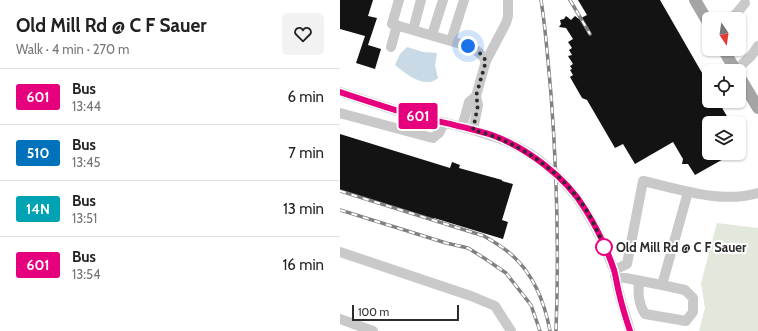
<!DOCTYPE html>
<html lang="en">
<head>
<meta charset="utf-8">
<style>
  :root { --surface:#fff; --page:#f2f2f2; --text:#222; --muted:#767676; --line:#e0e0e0 }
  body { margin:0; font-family:Cabin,sans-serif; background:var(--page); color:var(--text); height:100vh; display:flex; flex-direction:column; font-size:15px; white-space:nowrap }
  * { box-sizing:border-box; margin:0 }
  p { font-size:13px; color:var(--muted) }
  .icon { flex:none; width:22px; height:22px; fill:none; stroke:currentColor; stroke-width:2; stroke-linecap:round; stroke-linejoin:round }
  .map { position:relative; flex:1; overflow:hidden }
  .sheet { display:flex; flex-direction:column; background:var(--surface); width:340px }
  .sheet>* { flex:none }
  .badge { padding:0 8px; border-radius:3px; font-size:14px; line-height:26px }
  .needle { width:26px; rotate:167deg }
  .buttons { position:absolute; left:362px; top:12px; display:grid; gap:8px }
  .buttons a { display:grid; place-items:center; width:44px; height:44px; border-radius:6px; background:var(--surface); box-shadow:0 1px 3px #0004; font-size:20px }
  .scale { position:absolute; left:12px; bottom:10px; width:107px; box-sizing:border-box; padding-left:4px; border:2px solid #2c2c2c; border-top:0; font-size:11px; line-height:14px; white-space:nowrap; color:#2c2c2c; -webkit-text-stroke:3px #fff; paint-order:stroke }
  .you { position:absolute; width:20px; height:20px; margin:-10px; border:3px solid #fff; border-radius:50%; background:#1a73e8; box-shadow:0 0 0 6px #1a73e833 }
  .map>.badge { position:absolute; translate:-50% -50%; box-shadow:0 0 0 2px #fff }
  .round { display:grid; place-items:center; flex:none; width:42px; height:42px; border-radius:6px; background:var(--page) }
  .overview { display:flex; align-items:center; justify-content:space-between; height:68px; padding:0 16px }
  h1 { font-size:19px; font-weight:700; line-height:30px }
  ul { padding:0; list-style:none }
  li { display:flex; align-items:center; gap:12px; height:56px; padding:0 16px; border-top:1px solid var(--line) }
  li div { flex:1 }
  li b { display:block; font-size:15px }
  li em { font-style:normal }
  li .badge { min-width:44px; font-weight:700; text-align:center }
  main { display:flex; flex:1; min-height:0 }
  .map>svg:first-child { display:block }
</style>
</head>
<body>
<main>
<section class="sheet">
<div class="overview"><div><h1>Old Mill Rd @ C F Sauer</h1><p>Walk · 4 min · 270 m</p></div><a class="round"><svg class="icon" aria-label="heart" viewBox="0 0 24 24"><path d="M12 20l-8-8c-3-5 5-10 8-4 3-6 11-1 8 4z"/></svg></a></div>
<ul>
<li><span class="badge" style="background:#e6007e;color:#fff">601</span><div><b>Bus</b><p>13:44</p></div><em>6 min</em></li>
<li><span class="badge" style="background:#0072bc;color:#fff">510</span><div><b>Bus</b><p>13:45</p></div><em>7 min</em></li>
<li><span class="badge" style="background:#00a3b4;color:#fff">14N</span><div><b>Bus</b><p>13:51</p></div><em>13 min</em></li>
<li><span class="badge" style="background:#e6007e;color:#fff">601</span><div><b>Bus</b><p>13:54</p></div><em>16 min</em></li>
</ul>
</section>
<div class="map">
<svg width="418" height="331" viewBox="0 0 418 331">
  <rect width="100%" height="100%" fill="#fff"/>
  <!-- green -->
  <path fill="#e2e8db" d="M377,223l41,5v103h-59l6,-23 -4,-25z"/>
  <!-- water -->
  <path fill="#c9dae6" d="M67,47l16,5 14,1 -2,12 3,13c-2,2 -6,4 -9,4 -12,1 -24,-9 -34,-17l5,-11z"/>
  <!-- building -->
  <path fill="#131313" d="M0,0h33l-5,16 9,2 -9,27 13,4 -6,20 -19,-6 9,-27 -25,-7z
    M238,0h82l49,85v16h9l13,22h-22v30h25l-39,22 -7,-11h-6l1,-5 -10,-17 -38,22 -12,-20 -8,4 -28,-48 -5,-2 -12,-21 3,-2 -3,-5 2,-1 -2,-3 3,-2 -5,-8 4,-1 -3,-5 3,-2 -4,-6 5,-3 -7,-11 -7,-1 2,-3 -1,-4 4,-1 2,-3 5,4 4,-4 4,3 8,-4z
    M0,134l110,34 2,-6 8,3 -1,3 43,12v1l11,3 -11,36 6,2 -5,17 -69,-21v1l-94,-29z"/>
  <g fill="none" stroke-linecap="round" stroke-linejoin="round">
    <!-- minor -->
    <path stroke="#c9c9c9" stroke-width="10" d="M59,0l-7,24 76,22c8,3 13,7 18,15l20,-38 2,-7v-16
      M389,19l7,-5 9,-11
      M73,30l8,-30
      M92,35l11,-35
      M111,41l13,-41
      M51,47l6,-22
      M396,70l15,-14 7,-10
      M0,92c25,8 50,17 75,24 26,6 52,11 77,20 44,14 81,48 102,89 8,14 14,30 20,45 2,7 3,16 5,23 3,13 8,26 11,38
      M0,113l89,24 4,1 6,-5 5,-10
      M122,127l7,-25 7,-6 10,-35
      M133,130l5,-25 -2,-9
      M0,252l131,44 24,10 16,25
      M274,270l13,-6 16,-83c36,8 78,23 115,12
      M275,276l47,9 26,-93
      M299,281c-1,12 -1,22 6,33l41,7 7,-9v-14l-8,-8 -23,-5
      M0,319l33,12"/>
    <!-- major -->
    <path stroke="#a4a4a4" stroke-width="12" d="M355,0l14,24
      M383,49l13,22
      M399,76l19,32"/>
    <!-- rail casing -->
    <g stroke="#818181" stroke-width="3.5">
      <path id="rail" d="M201,0c5,31 7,63 10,94 6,79 8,158 5,237
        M230,0l20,34
        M0,191l144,45c10,6 21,12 30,21 20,19 31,47 36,74
        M0,210l106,33 22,5 16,10 22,15 25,32 9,26"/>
    </g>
    <!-- rail -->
    <use href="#rail" stroke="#fff" stroke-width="2" stroke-dasharray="6" stroke-linecap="butt"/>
  </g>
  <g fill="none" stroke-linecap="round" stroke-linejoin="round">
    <!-- line casing -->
    <g stroke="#fff" stroke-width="9">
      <path id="line" d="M0,92c24,8 48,16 72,23 27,7 54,12 80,20 35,13 74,42 93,74 12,19 22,40 29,61 2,7 3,15 5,23 3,13 7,26 11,38"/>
    </g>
    <!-- line -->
    <use href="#line" stroke="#e6007e" stroke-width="6"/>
    <!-- walk -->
    <path stroke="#2c2c2c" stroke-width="4" stroke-dasharray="0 7.2" d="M128,46c8,3 13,7 18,15l-10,35 2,9 -5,25c44,11 86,39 112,78 8,12 14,27 20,41l-1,-2"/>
  </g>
  <!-- markers -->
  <circle fill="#fff" stroke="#e6007e" stroke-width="2" cx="264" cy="247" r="8"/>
  <g text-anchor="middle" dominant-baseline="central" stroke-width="4" stroke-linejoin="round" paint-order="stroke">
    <!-- stop labels -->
    <g font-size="13" font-weight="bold" fill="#2c2c2c" stroke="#fff" text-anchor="start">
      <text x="276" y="247">Old Mill Rd @ C F Sauer</text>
    </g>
  </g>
</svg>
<div class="buttons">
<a><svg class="needle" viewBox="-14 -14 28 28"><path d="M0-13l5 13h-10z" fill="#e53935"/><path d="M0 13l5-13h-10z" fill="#767676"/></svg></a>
<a><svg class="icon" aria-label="locate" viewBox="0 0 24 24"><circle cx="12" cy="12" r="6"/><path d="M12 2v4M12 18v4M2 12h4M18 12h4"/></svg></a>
<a><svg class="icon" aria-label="layers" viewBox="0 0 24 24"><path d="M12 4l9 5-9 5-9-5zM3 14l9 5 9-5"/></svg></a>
</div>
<div class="scale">100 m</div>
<div class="you" style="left:128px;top:46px"></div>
<b class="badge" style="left:78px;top:116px;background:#e6007e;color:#fff">601</b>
</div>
</main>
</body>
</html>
